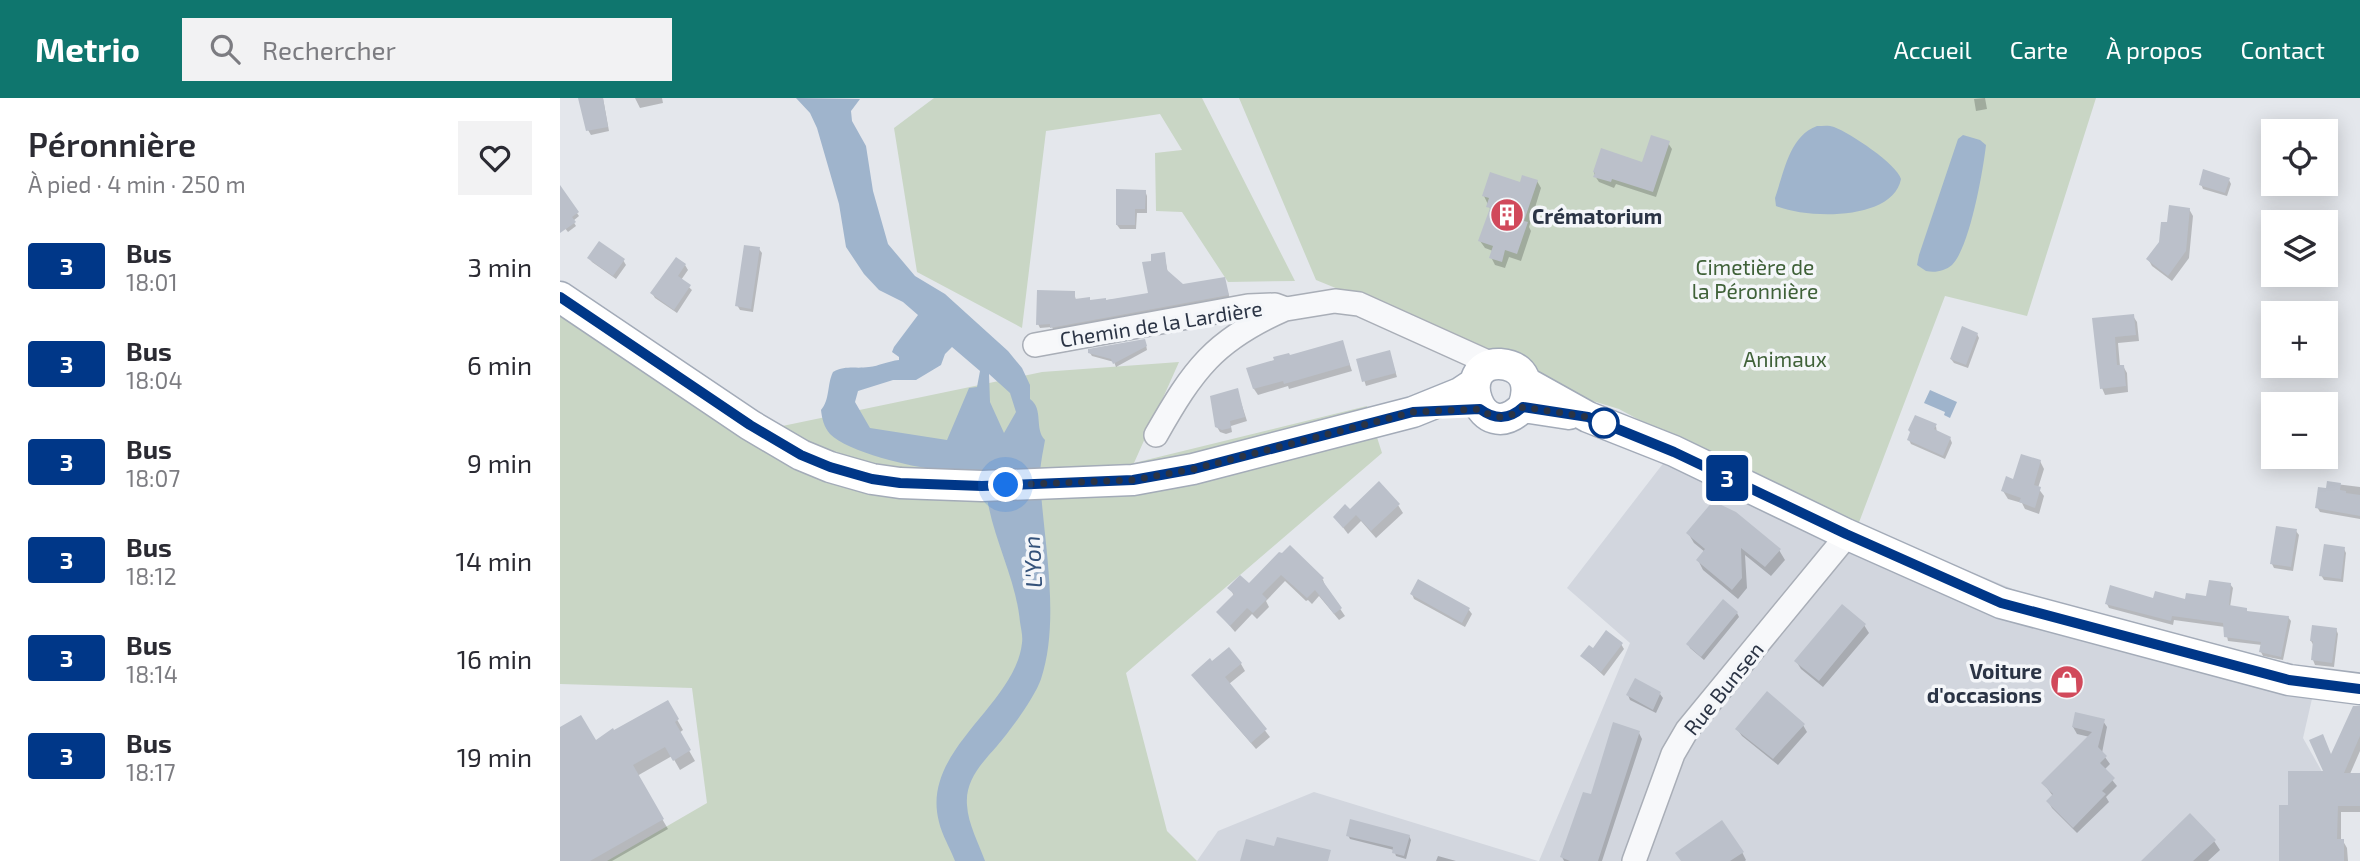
<!DOCTYPE html>
<html lang="fr">
<head>
<meta charset="utf-8">
<style>
  :root { --surface:#fff; --page:#f2f2f3; --text:#2b2b33; --muted:#7c7c81; --accent:#0f766e }
  body { margin:0; font-family:"Exo 2",sans-serif; background:var(--page); color:var(--text); height:100vh; display:flex; flex-direction:column; font-size:26px; white-space:nowrap }
  * { box-sizing:border-box; margin:0 }
  p { font-size:23px; color:var(--muted) }
  .icon { flex:none; width:38px; height:38px; fill:none; stroke:currentColor; stroke-width:2; stroke-linecap:round; stroke-linejoin:round }
  .map { position:relative; flex:1; overflow:hidden }
  .side { display:flex; flex-direction:column; background:var(--surface); width:560px }
  .side>* { flex:none }
  .badge { padding:0 14px; border-radius:5px; font-size:24px; line-height:46px }
  .buttons { position:absolute; left:1701px; top:21px; display:grid; gap:14px }
  .buttons a { display:grid; place-items:center; width:77px; height:77px; border-radius:0px; background:var(--surface); box-shadow:0 4px 18px #0003; font-size:35px }
  .you { position:absolute; width:35px; height:35px; margin:-18px; border:5px solid #fff; border-radius:50%; background:#1a73e8; box-shadow:0 0 0 10px #1a73e833 }
  .map>.badge { position:absolute; translate:-50% -50%; box-shadow:0 0 0 4px #fff }
  .round { display:grid; place-items:center; flex:none; width:74px; height:74px; border-radius:0px; background:var(--page) }
  .headline { display:flex; align-items:center; justify-content:space-between; height:119px; padding:0 28px }
  h1 { font-size:33px; font-weight:600; line-height:52px }
  ul { padding:0; list-style:none }
  li { display:flex; align-items:center; gap:21px; height:98px; padding:0 28px }
  li div { flex:1 }
  li b { display:block; font-size:26px }
  li em { font-style:normal }
  li .badge { min-width:77px; font-weight:700; text-align:center }
  header { display:flex; align-items:center; gap:42px; box-sizing:border-box; height:98px; padding:0 35px; background:var(--accent); color:#fff }
  header strong { font-size:33px }
  nav { display:flex; gap:38px; margin-inline-start:auto; font-size:24px }
  .search { width:490px; height:63px; background:var(--page); display:flex; align-items:center; gap:18px; box-sizing:border-box; padding:0 24px; border-radius:0px; color:var(--muted); font-size:26px }
  main { display:flex; flex:1; min-height:0 }
  .map>svg:first-child { display:block }
</style>
</head>
<body>
<header>
<strong>Metrio</strong>
<div class="search"><svg class="icon" aria-label="search" viewBox="0 0 24 24"><circle cx="10" cy="10" r="6"/><path d="M15 15l6 6"/></svg>Rechercher</div>
<nav><a>Accueil</a><a>Carte</a><a>À propos</a><a>Contact</a></nav>
</header>
<main>
<section class="side">
<div class="headline"><div><h1>Péronnière</h1><p>À pied · 4 min · 250 m</p></div><a class="round"><svg class="icon" aria-label="heart" viewBox="0 0 24 24"><path d="M12 20l-8-8c-3-5 5-10 8-4 3-6 11-1 8 4z"/></svg></a></div>
<ul>
<li><span class="badge" style="background:#003788;color:#fff">3</span><div><b>Bus</b><p>18:01</p></div><em>3 min</em></li>
<li><span class="badge" style="background:#003788;color:#fff">3</span><div><b>Bus</b><p>18:04</p></div><em>6 min</em></li>
<li><span class="badge" style="background:#003788;color:#fff">3</span><div><b>Bus</b><p>18:07</p></div><em>9 min</em></li>
<li><span class="badge" style="background:#003788;color:#fff">3</span><div><b>Bus</b><p>18:12</p></div><em>14 min</em></li>
<li><span class="badge" style="background:#003788;color:#fff">3</span><div><b>Bus</b><p>18:14</p></div><em>16 min</em></li>
<li><span class="badge" style="background:#003788;color:#fff">3</span><div><b>Bus</b><p>18:17</p></div><em>19 min</em></li>
</ul>
</section>
<div class="map">
<svg width="1800" height="763" viewBox="0 0 1800 763">
  <rect width="100%" height="100%" fill="#e4e7ec"/>
  <!-- built -->
  <path fill="#d2d6de" d="M1105,363l193,64 174,72 285,80 -14,61 22,39 2,84h-788l91,-218 -63,-55z
    M754,694l224,69h-341l21,-30z"/>
  <!-- green -->
  <path fill="#c9d6c5" d="M374,0h268l93,183 -67,1 -46,-70 -26,-1 -1,-58 27,-3 -22,-36 -114,17 -24,197 -105,-56 -23,-144z
    M679,0h857l-69,218 -82,-20 -87,229 -193,-91 -46,-25 -69,-21 -35,-32 -42,-12 -157,-64z
    M0,212l179,125 303,-63 137,-10 -45,101 233,-57 15,47 -256,220 41,158 30,30h-590l100,-58 -15,-115 -132,-4z"/>
  <!-- water -->
  <path fill="#9fb4cc" fill-rule="evenodd" d="M236,0l64,1 -9,12 1,10 14,25 7,45 15,53 27,32 30,18 63,57 14,17 8,17v14c14,10 4,30 15,41 -2,12 -5,25 -5,37 3,63 21,141 1,202 -6,18 -31,52 -44,67 -15,17 -32,34 -30,59 1,19 12,39 18,56h-30c-5,-13 -13,-26 -16,-39 -19,-72 76,-116 83,-179 1,-7 -1,-14 -2,-21 -4,-43 -26,-81 -33,-124 -2,-8 0,-18 0,-26 -16,-3 -33,-1 -49,-2 -25,-3 -91,-18 -108,-36 -6,-7 -8,-15 -9,-24 9,-10 6,-26 12,-38 13,-7 22,-3 36,-5 10,-1 19,-6 30,-7v-3l-7,-5 2,-5 24,-32 -15,-13 -24,-12 -15,-16 -18,-27 -7,-43 -22,-76 -7,-15zM392,249l28,24 -3,16 -8,1 -22,52 -77,-12 -15,-26 3,-11 35,-11h23l25,-15 4,-11zM429,276l21,19 6,19 -12,21 -14,-31z
    M1257,28c6,0 12,-1 17,1 16,6 63,37 67,52 -8,42 -94,40 -125,27l-1,-8c9,-25 14,-62 42,-72z
    M1403,37l17,5 6,5c-3,26 -16,102 -34,120 -7,6 -17,8 -26,6l-9,-6 2,-10 39,-116z
    M1370,292l27,12 -7,16 -6,-3 1,-3 -21,-9z"/>
  <!-- shadow -->
  <path fill="#0003" d="M28,0h15l6,33 -18,4 -3,-5z
    M75,0h27l1,5 -23,5z
    M1425,0l2,11 -11,2 -2,-12z
    M1108,45l4,6 -16,48 -40,-13 -2,4 -15,-6 -4,-6 -1,-4 49,-8z
    M1669,82l2,4 -4,12 -24,-7 -2,-5z
    M977,83l4,7 -12,39 2,4 -10,30 -12,-4 -4,11 -10,-3 -4,-8 2,-6 -8,-3 -5,-7 11,-30 -7,-15z
    M2,93l17,25 -6,5 3,5 -8,6 -4,-5 -4,2v-37z
    M585,93l2,5v17h-10l-1,16h-16l-3,-4z
    M1629,111l4,7 -4,42 -17,23 -20,-15 -4,-7 12,-17 8,-18z
    M199,151l3,4 -9,59 -13,-2 -3,-5z
    M604,156l4,19 14,13 42,-7 6,20 -176,32 -2,-4 -12,1 -2,-4 36,-31 2,7 14,2 60,-7 3,-33z
    M29,160l34,2 3,5 -10,14 -24,-17z
    M125,167l3,5 -7,10 11,10 -15,23 -22,-15 -3,-5z
    M1573,218l4,6 2,19 -21,2 2,23h3l4,7 1,19 -23,3 -3,-7 -8,-69z
    M1417,236l2,4 -11,30 -14,-5 -3,-4z
    M782,244l10,29 -63,18 -1,-3 -30,9 -4,-6 -5,-20z
    M586,247l1,5 -31,17 -2,-5 -22,-6 -2,-3z
    M829,254l8,25 -31,9 -8,-25z
    M677,292l10,31 -16,5 1,6 -6,2 -6,-2 -3,-5z
    M1376,328l1,7 13,5 2,5 -7,16 -34,-15 -2,-4z
    M1480,363l4,8 -6,19 6,8 -5,18 -14,-5 -3,-6 -14,-4 -5,-8z
    M1768,385l32,4v32l-40,-7 -3,-5 11,-17z
    M838,407l5,8 -27,25 -15,-17 -13,13 -13,-17 15,-6z
    M1736,433l3,4 -6,36 -19,-3 -2,-4z
    M1128,435l91,17 6,10 -14,16 -26,-21 2,33 -9,11 -35,-29 -5,-10 7,-8 -11,-9z
    M730,449l33,33 3,8 19,28 -6,4 -20,-24 -7,8 -4,-4 -2,1 -21,-20 -19,20 3,6 -12,12 -5,-5 -17,18 -17,-20 16,-16 -4,-8 19,-3z
    M1784,451l2,4 -3,29 -19,-2 -3,-5z
    M859,483l50,29 3,4 -7,13 -51,-28 -2,-5z
    M1670,486l3,4 -3,19 18,6 40,4 3,4 -8,39 -20,-4 -2,-4 1,-7 -34,-4 -3,-14 -51,-7 -1,5 -64,-17 -2,-4 47,-4 32,1 22,-3z
    M1177,515l2,4 -35,43 -14,-12 -2,-4z
    M1304,527l5,8 -46,54 -22,-18 -5,-8z
    M1776,531l2,5 -4,33 -19,-2 -2,-5 1,-14 -3,-5z
    M1061,546l3,5 -20,27 -22,-20z
    M652,565l29,1 4,7 -16,13 41,53 -14,12 -63,-73z
    M1100,596l3,4 -7,15 -26,-13 -2,-5z
    M107,604l16,28 -4,3 16,28 -15,9 -8,-14 -35,20 31,53 -56,32h-52v-132l35,14z
    M1800,617v36l-10,23h10v38h-19v29h2l4,7 1,13h-67l9,-54 36,-35 6,-15z
    M1543,623l4,6 -5,26 8,11 -6,6 13,16 -11,11 3,5 -32,31 -25,-25 -4,-7 5,-5 -10,-13 47,-46 -13,-3 -4,-7z
    M1243,627l4,7 -29,33 -36,-29 -5,-7z
    M1079,635l3,6 -40,122h-38l-2,-4 30,-60z
    M788,737l61,1 2,4 -5,19 -10,-3 -2,-6 -44,-11z
    M1654,743l6,9 -12,11h-65z
    M1182,754l4,8 -1,1h-63z
    M878,758l18,5h-20z"/>
  <!-- building -->
  <path fill="#bbc0ca" d="M18,0h25l5,29 -22,4z
    M1091,37l19,6 -17,51 -41,-13 -1,3 -18,-5 2,-4 -2,-1 8,-24 41,14z
    M1643,71l27,9 -5,15 -26,-8z
    M930,74l30,10 2,-7 16,5 -14,41 4,1 -11,32 -12,-4 -3,12 -13,-4 4,-12 -15,-5 12,-33 -4,-1 3,-9 -7,-2z
    M0,87l19,27 -7,5 4,5 -16,11z
    M556,91l30,1 -1,19h-10v16h-19z
    M1609,107l21,3 -4,43 -18,25 -22,-17 13,-17 2,-20h6z
    M39,143l26,18 -12,17 -26,-18z
    M184,147l16,2 -9,62 -16,-3z
    M605,154l2,18 16,14 42,-7 4,18 -179,33v-4l-14,1 1,-35 38,1v8l15,-2v3l16,-2v2l42,-7 -6,-31 9,-1v-7z
    M116,159l10,7 -8,12 13,9 -17,25 -24,-17z
    M1574,216l2,21 -21,2 2,28h7l2,21 -26,3 -8,-71z
    M1402,228l16,7 -12,32 -16,-6z
    M585,241l2,7 -34,18 -2,-5 -23,-6v-4z
    M783,242l7,25 -66,19 -1,-3 -30,8 -7,-21 28,-8 -1,-3 16,-4 1,2z
    M830,252l6,23 -34,9 -6,-23z
    M678,290l7,29 -15,4 1,7 -9,2 -7,-3 -5,-31z
    M1355,317l22,9 -3,5 17,8 -8,19 -36,-16 3,-8 -2,-2z
    M1461,356l20,6 -7,25 7,2 -6,21 -16,-6 2,-4 -20,-7 5,-15 7,3z
    M819,383l21,23 -29,27 -15,-16 -13,13 -10,-11 12,-13 5,5z
    M1767,383l14,2 -1,7 6,1v2l14,2v21l-45,-8 3,-21 8,1z
    M1153,403l23,11 45,37 -16,18 -24,-19 1,30 -10,12 -36,-30 9,-11 -19,-16z
    M1716,428l21,3 -6,38 -21,-3z
    M1764,446l21,3 -4,32 -22,-3z
    M730,447l34,33 -2,2 20,28 -8,6 -19,-24 -8,8 -26,-23 -19,19 5,5 -14,14 -6,-5 -17,18 -14,-14 18,-18 -7,-6 13,-13 9,8 30,-31 3,1z
    M858,481l52,29 -8,15 -52,-29z
    M1649,482l22,3 -2,22 18,3v3l42,5 -8,41 -22,-5 2,-10 -37,-5 -1,-14 -51,-7 -1,5 -66,-17 5,-19 43,13 2,-7 30,8 1,-6 20,3z
    M1163,501l15,13 -37,45 -15,-13z
    M1282,506l24,20 -47,57 -25,-20z
    M1752,527l25,3 -5,35 -21,-3 2,-19h-3z
    M1046,532l17,13 -22,29 -21,-16 9,-11 4,3z
    M669,549l13,16 -17,14 42,52 -16,14 -60,-68 19,-17 2,3z
    M1075,580l26,14 -8,18 -27,-15z
    M1207,593l38,33 -32,35 -38,-30z
    M108,602l11,19 -4,3 16,28 -18,11 -8,-14 -32,18 31,54 -74,42h-30v-134l21,-12 15,25 17,-12 1,2z
    M1793,608h7v30l-16,37h16v33h-22l-1,33h7v22h-65v-56h9v-34h35l-14,-31 14,-6 8,20z
    M1515,614l30,7 -7,28 9,9 -7,7 15,15 -13,13 4,3 -33,34 -27,-27 7,-7 -12,-11 51,-51 -20,-5z
    M1053,624l27,9 -42,130h-28l-10,-4 23,-65 8,2z
    M1630,715l26,27 -23,21h-52z
    M790,721l60,16 -6,21 -12,-3 1,-6 -47,-11z
    M1162,722l22,32 -14,9h-49l-6,-8z
    M717,739l54,13 -3,11h-88l6,-22 28,7z"/>
  <g fill="none" stroke-linecap="round" stroke-linejoin="round">
    <!-- minor casing -->
    <g stroke="#a9aeb7" stroke-width="26">
      <path id="minor" d="M475,247l213,-39 27,-1 11,4 49,-8 24,3 133,60
        M596,337c37,-65 58,-95 129,-126
        M1074,763l39,-107 14,-24 153,-186 6,-10"/>
    </g>
    <!-- major casing -->
    <g stroke="#a3abb8" stroke-width="33">
      <path id="major" d="M0,199l190,128 51,30 29,12 42,12 28,4 82,3 151,-6 60,-11 220,-57 47,-19 15,-10
        M967,285l61,34 86,34 172,83 155,69 288,77 71,9
        M963,309c8,-21 3,-41 -23,-43 -48,-2 -20,86 23,43l46,7"/>
    </g>
    <!-- minor -->
    <use href="#minor" stroke="#f7f8fa" stroke-width="23"/>
    <!-- major -->
    <use href="#major" stroke="#fff" stroke-width="30"/>
  </g>
  <g fill="none" stroke-linecap="round" stroke-linejoin="round">
    <!-- line casing -->
    <g stroke="#fff" stroke-width="16">
      <path id="line" d="M0,199l190,128 51,30 29,12 42,12 28,4 82,3 151,-6 61,-11 219,-57 67,-3c15,11 29,11 43,-2l65,10 86,35 172,82 155,69 288,77 71,9"/>
    </g>
    <!-- line -->
    <use href="#line" stroke="#003788" stroke-width="10"/>
    <!-- walk -->
    <path stroke="#2b3445" stroke-width="7" stroke-dasharray="0 12.6" d="M446,387l127,-5 61,-11 219,-57 67,-3c15,11 29,11 43,-2l65,10 19,8 -3,-2"/>
  </g>
  <!-- icons -->
  <defs>
    <g id="building-disc" transform="scale(1.75)"><circle r="9.5" fill="#d1495b" stroke="#f4f6f9"/><path d="M-4-6H4V6H1V3H-1V6H-4ZM-2.5-4.3h1.7v1.8h-1.7ZM.8-4.3h1.7v1.8H.8ZM-2.5-1h1.7V.8h-1.7ZM.8-1h1.7V.8H.8Z" fill="#fff"/></g>
    <g id="shop-disc" transform="scale(1.75)"><circle r="9.5" fill="#d1495b" stroke="#f4f6f9"/><path d="M-5-2.5h2.3a2.7 3.5 0 0 1 5.4 0H5L5.5 6h-11ZM-1.5-2.5h3a1.5 2.3 0 0 0-3 0Z" fill="#fff"/></g>
  </defs>
  <g fill-rule="evenodd">
    <use href="#building-disc" x="947" y="117"/>
    <use href="#shop-disc" x="1507" y="584"/>
  </g>
  <!-- markers -->
  <circle fill="#fff" stroke="#003788" stroke-width="3.5" cx="1044" cy="325" r="14"/>
  <g text-anchor="middle" dominant-baseline="central" stroke-width="7" stroke-linejoin="round" paint-order="stroke">
    <!-- poi labels -->
    <g font-size="21" font-weight="bold" fill="#2b3445" stroke="#f4f6f9" text-anchor="start">
      <text x="972" y="117">Crématorium</text>
      <text x="1482" y="572" text-anchor="end">Voiture<tspan x="1482" dy="24">d'occasions</tspan></text>
    </g>
    <!-- park labels -->
    <g font-size="21" fill="#3f6138" stroke="#f4f6f9">
      <text x="1195" y="168">Cimetière de<tspan x="1195" dy="24">la Péronnière</tspan></text>
      <text x="1225" y="260">Animaux</text>
    </g>
    <!-- street labels -->
    <g font-size="21" fill="#2b3445" stroke="#f4f6f9">
      <text transform="translate(601 225) rotate(-9)">Chemin de la Lardière</text>
      <text transform="translate(1163 590) rotate(-51)">Rue Bunsen</text>
    </g>
    <!-- water labels -->
    <g font-size="23" font-style="italic" fill="#34527a" stroke="#f4f6f9">
      <text transform="translate(472 464) rotate(-93)">L'Yon</text>
    </g>
  </g>
</svg>
<div class="buttons">
<a><svg class="icon" aria-label="locate" viewBox="0 0 24 24"><circle cx="12" cy="12" r="6"/><path d="M12 2v4M12 18v4M2 12h4M18 12h4"/></svg></a>
<a><svg class="icon" aria-label="layers" viewBox="0 0 24 24"><path d="M12 4l9 5-9 5-9-5zM3 14l9 5 9-5"/></svg></a>
<a>+</a>
<a>−</a>
</div>
<div class="you" style="left:446px;top:387px"></div>
<b class="badge" style="left:1167px;top:380px;background:#003788;color:#fff">3</b>
</div>
</main>
</body>
</html>
